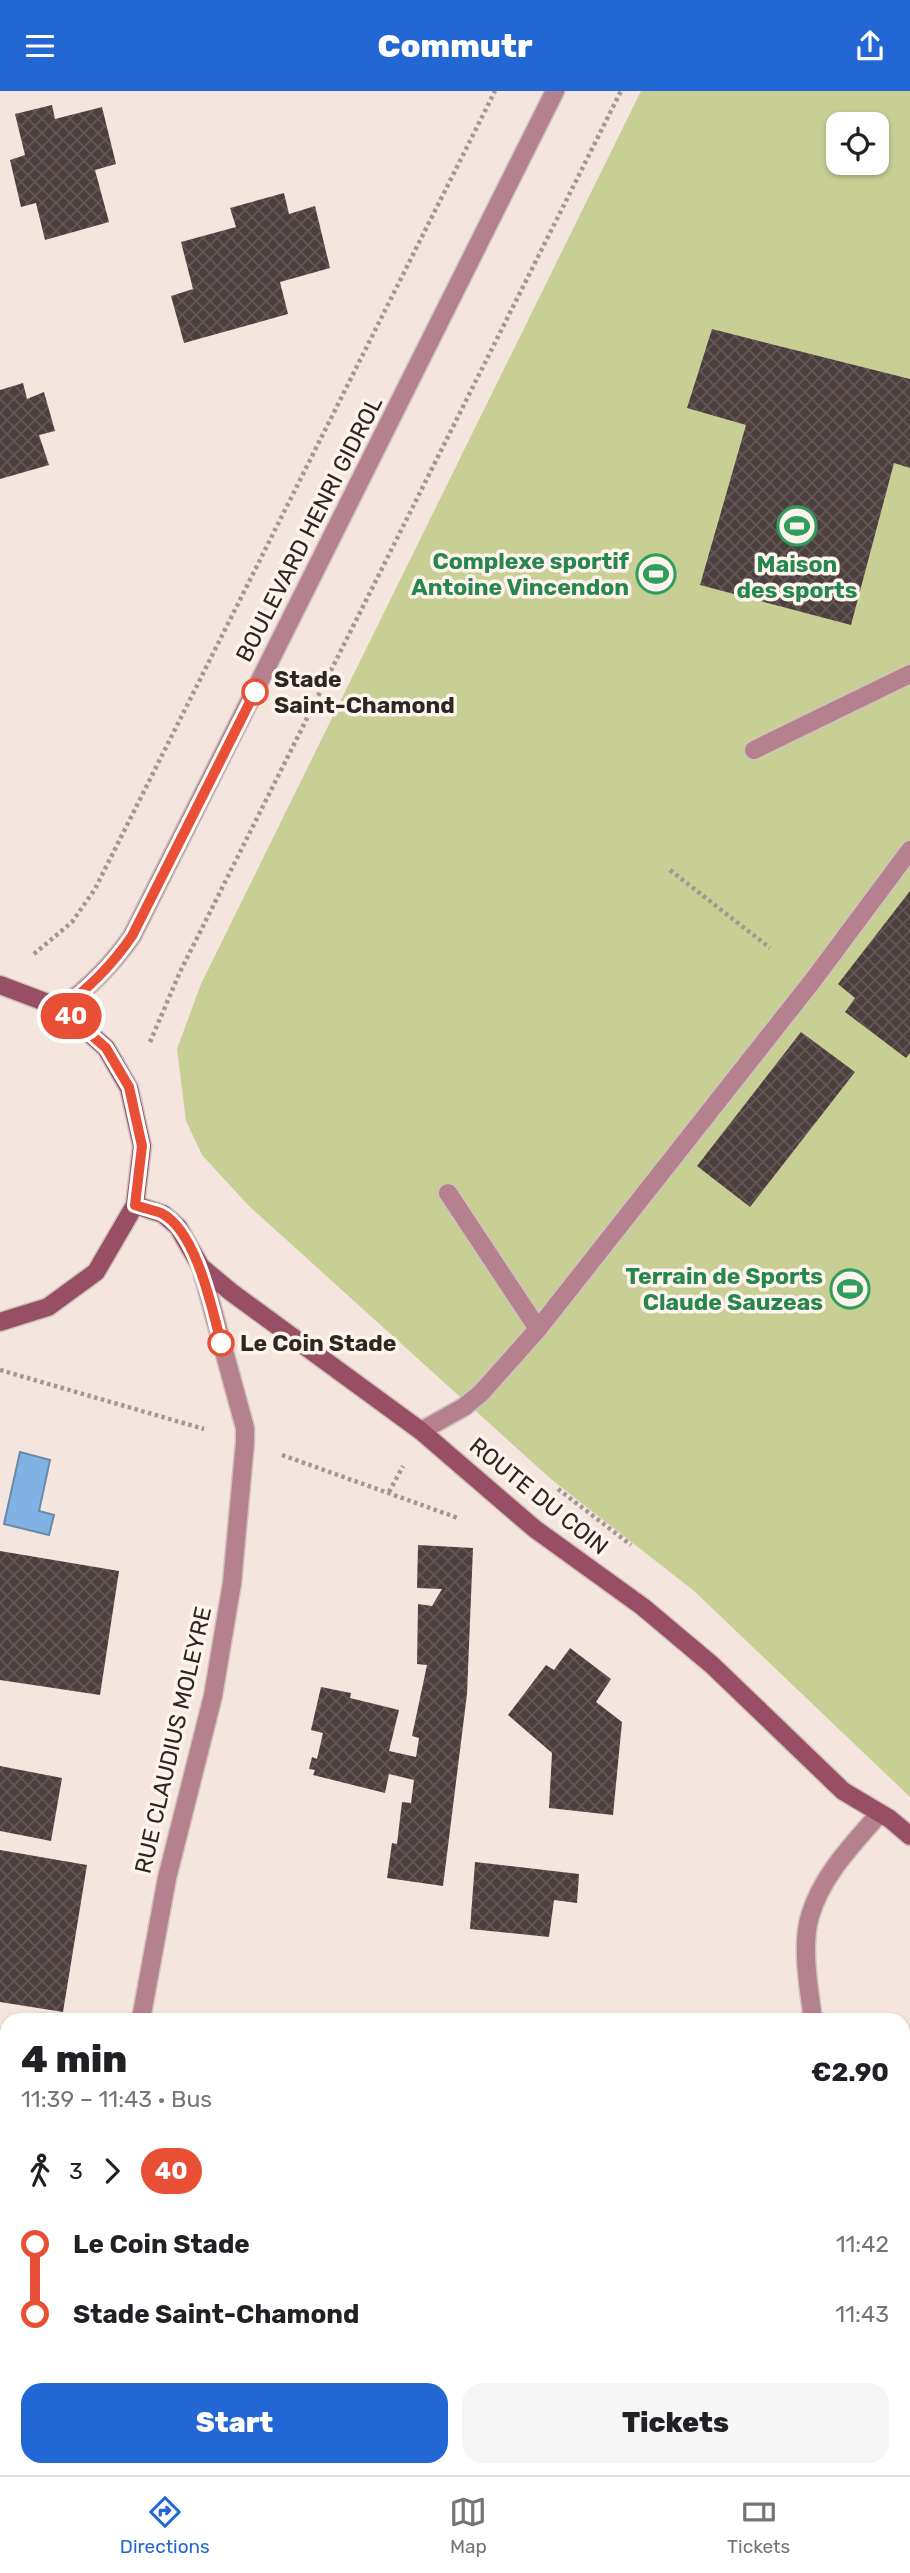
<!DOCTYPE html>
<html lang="en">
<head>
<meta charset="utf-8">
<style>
  :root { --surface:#fff; --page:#f6f6f6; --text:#202124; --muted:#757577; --line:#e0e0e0; --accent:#2267d3 }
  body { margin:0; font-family:Rubik,sans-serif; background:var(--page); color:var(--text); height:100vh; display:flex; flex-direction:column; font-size:26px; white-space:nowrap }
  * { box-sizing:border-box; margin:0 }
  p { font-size:23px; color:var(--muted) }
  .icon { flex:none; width:38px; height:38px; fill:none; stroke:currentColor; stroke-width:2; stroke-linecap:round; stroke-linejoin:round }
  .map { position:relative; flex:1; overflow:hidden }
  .sheet { position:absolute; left:0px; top:1922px; width:910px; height:464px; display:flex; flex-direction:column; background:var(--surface); border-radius:21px 21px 0 0; box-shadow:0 2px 5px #0004 }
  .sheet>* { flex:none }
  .badge { padding:0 14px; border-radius:23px; font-size:24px; line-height:46px }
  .buttons { position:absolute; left:826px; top:21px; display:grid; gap:14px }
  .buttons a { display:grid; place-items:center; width:63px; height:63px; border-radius:14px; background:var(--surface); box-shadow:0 2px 5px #0004; font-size:35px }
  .map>.badge { position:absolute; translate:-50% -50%; box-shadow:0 0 0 4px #fff }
  .legs { display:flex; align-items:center; gap:10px; height:77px; padding:0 21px; font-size:23px }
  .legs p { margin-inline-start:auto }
  .head { display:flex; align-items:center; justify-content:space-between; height:119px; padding:0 21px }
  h1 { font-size:38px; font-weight:800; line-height:52px }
  .action { display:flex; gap:14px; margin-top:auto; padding:14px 21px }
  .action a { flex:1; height:80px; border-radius:21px; background:var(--accent); color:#fff; font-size:28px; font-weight:800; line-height:80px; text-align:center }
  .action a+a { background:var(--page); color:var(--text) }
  ul { padding:0 21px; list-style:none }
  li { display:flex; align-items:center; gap:24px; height:70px; font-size:26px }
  li i { display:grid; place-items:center; width:10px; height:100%; margin:0 9px; background:currentColor }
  li i::after { content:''; width:18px; height:18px; margin:-9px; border:5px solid; border-radius:50%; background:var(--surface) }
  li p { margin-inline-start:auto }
  li:first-child i { background:linear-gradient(#0000 50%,currentColor 0) }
  li:last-child i { background:linear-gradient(currentColor 50%,#0000 0) }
  header { display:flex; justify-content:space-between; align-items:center; height:91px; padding:0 21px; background:var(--accent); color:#fff; font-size:32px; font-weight:800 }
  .menu { display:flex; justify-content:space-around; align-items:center; height:98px; border-top:2px solid var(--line); background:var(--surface); font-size:19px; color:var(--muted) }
  .menu a { display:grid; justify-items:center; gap:4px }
  .menu .current { color:var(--accent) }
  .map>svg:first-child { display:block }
</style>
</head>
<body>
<header><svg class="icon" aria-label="menu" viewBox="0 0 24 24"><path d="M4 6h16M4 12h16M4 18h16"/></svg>Commutr<svg class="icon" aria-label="share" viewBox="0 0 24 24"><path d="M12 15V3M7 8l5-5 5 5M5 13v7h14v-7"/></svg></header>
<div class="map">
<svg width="910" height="2384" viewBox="0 0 910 2384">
  <defs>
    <pattern id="building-cross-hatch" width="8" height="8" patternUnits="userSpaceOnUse" patternTransform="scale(1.75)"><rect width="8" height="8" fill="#4c3f3e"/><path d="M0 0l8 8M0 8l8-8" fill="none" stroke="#635857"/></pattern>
  </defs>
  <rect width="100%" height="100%" fill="#f4e5de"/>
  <!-- garden -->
  <path fill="#c8cf95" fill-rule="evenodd" d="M641,0h269v1706l-217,-207 -141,-110 -303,-274 -47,-51 -16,-34 -9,-72 24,-65zM838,33h39v39h-39z"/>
  <!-- water -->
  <path fill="#80b3e4" stroke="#6789aa" stroke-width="2" d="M20,1361l30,8 -11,51 15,4 -5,20 -45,-11z"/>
  <!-- building -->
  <path fill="url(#building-cross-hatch)" d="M52,14l3,14 47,-12 14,57 -21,6 14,52 -64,18 -9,-37 -15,4 -11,-47 15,-5 -10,-41z
    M284,102l5,21 26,-8 15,62 -50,14 8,32 -104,29 -13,-47 22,-7 -12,-47 55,-15 -6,-19z
    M712,238l198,50v89l-16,-5 -43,162 -151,-40 46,-160 -59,-17z
    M23,292l4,16 17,-7 11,39 -16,4 10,30 -49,14v-89z
    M910,800v162l-4,5 -61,-46 10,-14 -17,-14z
    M801,941l54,40 -105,135 -53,-41z
    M418,1454l55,3 -6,146 -24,192 -56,-8 5,-35 5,1 5,-42 9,1 3,-23 -25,-6 -4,19 -72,-18 2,-5 -6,-1 3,-12 5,2 6,-26 -12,-3 10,-43 30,6 -1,5 49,12 -10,41 27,6 3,-19 -7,-2 15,-71 -10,-1 1,-60 14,2 10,-17 -25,-1z
    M0,1460l119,20 -19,124 -100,-15z
    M570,1557l41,31 -15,23 26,20 -9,93 -64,-7 3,-55 -44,-38 38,-50 8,5z
    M0,1675l62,12 -11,63 -51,-10z
    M0,1759l87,15 -24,147 -63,-10z
    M475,1771l104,12 -2,29 -23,-3 -5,37 -79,-8z
    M202,2378h86l-1,6h-86z
    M332,2378h20l16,3 -1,3h-36z"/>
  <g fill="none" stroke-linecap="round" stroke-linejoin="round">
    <!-- service casing -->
    <g stroke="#d0c3bd" stroke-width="21">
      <path id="service" d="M754,659l156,-76
        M448,1102l90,136
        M421,1340l43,-24 17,-14 57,-64 276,-350 96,-129
        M813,1928c-4,-29 -12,-74 -3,-103 12,-41 43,-72 70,-103
        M702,2384l2,-6"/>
    </g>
    <!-- minor casing -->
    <g stroke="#d0c3bd" stroke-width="21">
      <path id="minor" d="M141,1928l26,-141 46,-182 19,-113 13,-141v-14l-44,-161
        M61,2384l1,-6"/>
    </g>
    <!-- tertiary casing -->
    <g stroke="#d0c3bd" stroke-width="21">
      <path id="tertiary" d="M61,917c29,-21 51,-43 71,-72l423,-845"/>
    </g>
    <!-- secondary casing -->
    <g stroke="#d0c3bd" stroke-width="21">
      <path id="secondary" d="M0,894l61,23 45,40 23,40 13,58 -7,59 -39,67 -48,35 -48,15
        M135,1114l28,9 15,13 23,40 30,25 190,139 114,98 108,78 69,58 131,126 47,28 20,17"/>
    </g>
    <!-- path -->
    <path stroke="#a29792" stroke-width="4.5" stroke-dasharray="3.5 3.5" stroke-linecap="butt" d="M670,779l100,78
      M34,863l38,-32 23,-33 400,-798
      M150,951l30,-70 441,-881
      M0,1279l204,59
      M282,1364l176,63
      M558,1398l73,56
      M389,1401l14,-26"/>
    <!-- service -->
    <use href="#service" stroke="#b6818e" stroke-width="18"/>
    <!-- minor -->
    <use href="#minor" stroke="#b6818e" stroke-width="18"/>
    <!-- tertiary -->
    <use href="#tertiary" stroke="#b6818e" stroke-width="18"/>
    <!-- secondary -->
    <use href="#secondary" stroke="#984e64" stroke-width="18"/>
  </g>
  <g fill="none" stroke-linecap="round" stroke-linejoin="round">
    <!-- line-1 casing -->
    <g stroke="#fff" stroke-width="16">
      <path id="line-1" d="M221,1252c-9,-35 -25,-113 -60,-130 -8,-3 -18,-5 -26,-8l7,-59 -13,-59 -23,-39 -45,-40c29,-20 51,-43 71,-72l123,-244"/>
    </g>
    <!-- line-1 -->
    <use href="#line-1" stroke="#e94f35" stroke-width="10"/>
  </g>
  <!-- icons -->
  <defs>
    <g id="stadium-ring" transform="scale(2.0125)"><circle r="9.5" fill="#fff3ed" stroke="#2e9e5b" stroke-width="1.5"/><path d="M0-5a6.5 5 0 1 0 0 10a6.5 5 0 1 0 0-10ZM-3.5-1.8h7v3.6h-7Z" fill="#2e9e5b"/></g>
  </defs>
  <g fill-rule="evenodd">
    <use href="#stadium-ring" x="797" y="435"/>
    <use href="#stadium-ring" x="656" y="483"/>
    <use href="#stadium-ring" x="850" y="1198"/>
  </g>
  <!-- markers -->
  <g fill="#fff" stroke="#e94f35" stroke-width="3.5">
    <circle cx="255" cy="601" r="12"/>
    <circle cx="221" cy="1252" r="12"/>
  </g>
  <g text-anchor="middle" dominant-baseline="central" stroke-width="7" stroke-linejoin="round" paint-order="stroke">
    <!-- street labels -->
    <g font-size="23" fill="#2d2724" stroke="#fff3ed">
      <text transform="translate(309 438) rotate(-63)">BOULEVARD HENRI GIDROL</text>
      <text transform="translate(539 1405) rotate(39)">ROUTE DU COIN</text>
      <text transform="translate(173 1649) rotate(-77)">RUE CLAUDIUS MOLEYRE</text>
    </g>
    <!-- leisure labels -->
    <g font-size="23" font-weight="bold" fill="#27864d" stroke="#fff3ed" text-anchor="end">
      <text x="629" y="470">Complexe sportif<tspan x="629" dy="26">Antoine Vincendon</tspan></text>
      <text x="797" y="473" text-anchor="middle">Maison<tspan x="797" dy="26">des sports</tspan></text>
      <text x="823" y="1185">Terrain de Sports<tspan x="823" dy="26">Claude Sauzeas</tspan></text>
    </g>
    <!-- stop labels -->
    <g font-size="23" font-weight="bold" fill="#2d2724" stroke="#fff3ed" text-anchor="start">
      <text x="274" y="588">Stade<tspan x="274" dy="26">Saint-Chamond</tspan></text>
      <text x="240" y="1252">Le Coin Stade</text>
    </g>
  </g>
</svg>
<div class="buttons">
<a><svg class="icon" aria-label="locate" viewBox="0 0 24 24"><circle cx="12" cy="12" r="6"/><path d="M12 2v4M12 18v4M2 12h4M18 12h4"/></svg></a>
</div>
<b class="badge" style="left:71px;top:925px;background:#e94f35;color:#fff">40</b>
<section class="sheet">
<div class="head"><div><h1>4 min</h1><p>11:39 – 11:43 · Bus</p></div><b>€2.90</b></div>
<div class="legs"><svg class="icon" aria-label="walk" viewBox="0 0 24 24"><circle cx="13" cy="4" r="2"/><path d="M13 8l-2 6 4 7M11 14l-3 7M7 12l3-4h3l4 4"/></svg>3<svg class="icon" aria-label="forward" viewBox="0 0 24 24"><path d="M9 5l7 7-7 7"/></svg><b class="badge" style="background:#e94f35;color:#fff">40</b></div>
<ul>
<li><i style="color:#e94f35"></i><b>Le Coin Stade</b><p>11:42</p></li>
<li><i style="color:#e94f35"></i><b>Stade Saint-Chamond</b><p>11:43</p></li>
</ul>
<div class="action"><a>Start</a><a>Tickets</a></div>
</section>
</div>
<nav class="menu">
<a class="current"><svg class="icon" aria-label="directions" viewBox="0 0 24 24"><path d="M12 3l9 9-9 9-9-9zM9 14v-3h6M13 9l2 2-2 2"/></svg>Directions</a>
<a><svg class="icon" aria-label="map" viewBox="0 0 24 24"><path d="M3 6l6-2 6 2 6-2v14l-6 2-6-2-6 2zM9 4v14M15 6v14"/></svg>Map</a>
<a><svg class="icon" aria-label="tickets" viewBox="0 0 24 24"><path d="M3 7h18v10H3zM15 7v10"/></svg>Tickets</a>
</nav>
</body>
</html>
